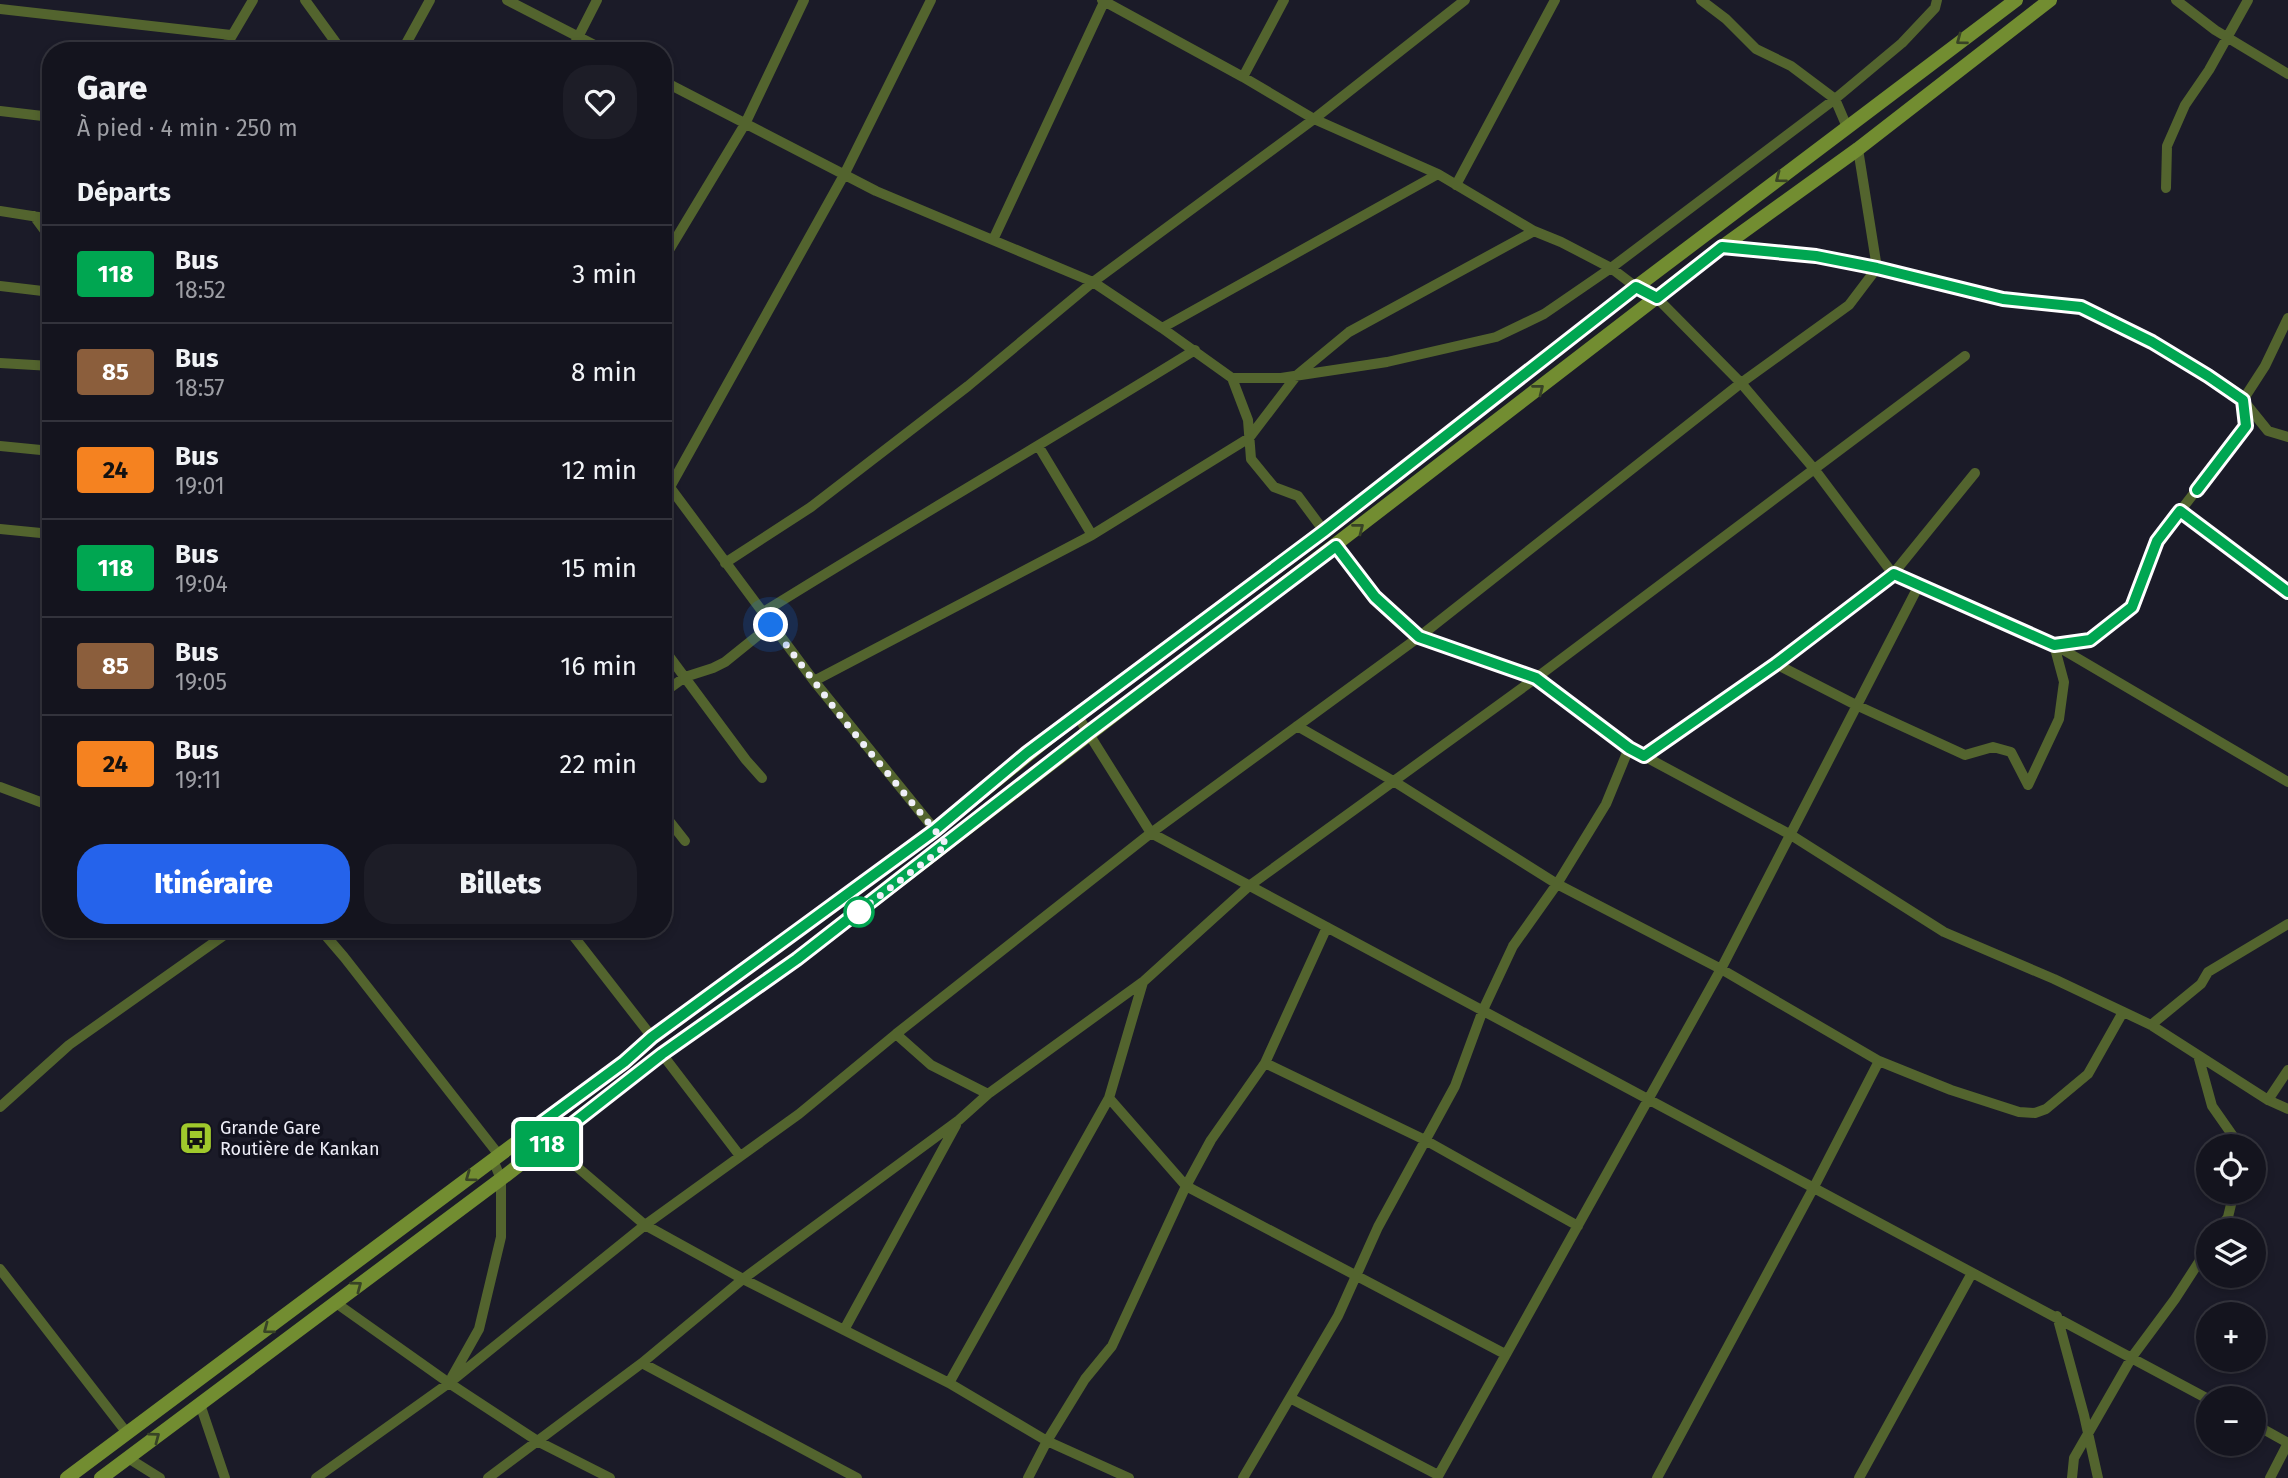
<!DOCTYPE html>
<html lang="fr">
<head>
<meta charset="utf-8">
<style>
  :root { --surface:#14141e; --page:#1d1d27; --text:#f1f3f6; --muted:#9d9ea4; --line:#33333c; --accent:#2563eb }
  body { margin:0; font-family:"Fira Sans",sans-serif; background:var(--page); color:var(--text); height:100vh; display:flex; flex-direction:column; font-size:26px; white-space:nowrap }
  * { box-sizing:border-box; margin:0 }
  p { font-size:23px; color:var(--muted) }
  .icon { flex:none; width:38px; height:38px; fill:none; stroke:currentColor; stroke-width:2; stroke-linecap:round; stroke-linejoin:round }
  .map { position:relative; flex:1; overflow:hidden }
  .drawer { position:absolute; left:42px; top:42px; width:630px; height:896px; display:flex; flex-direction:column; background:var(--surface); border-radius:28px; box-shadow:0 4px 10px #0003,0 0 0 2px var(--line) }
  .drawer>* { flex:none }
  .badge { padding:0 14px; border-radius:5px; font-size:24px; line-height:46px }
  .buttons { position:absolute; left:2196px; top:1134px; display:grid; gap:14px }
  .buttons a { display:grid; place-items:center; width:70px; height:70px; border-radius:50%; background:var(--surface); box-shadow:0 4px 10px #0003,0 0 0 2px var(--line); font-size:35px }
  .you { position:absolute; width:35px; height:35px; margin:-18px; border:5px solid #fff; border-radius:50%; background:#1a73e8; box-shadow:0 0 0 10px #1a73e833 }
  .map>.badge { position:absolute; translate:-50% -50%; box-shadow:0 0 0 4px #fff }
  h2 { padding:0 35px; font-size:26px; line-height:63px }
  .round { display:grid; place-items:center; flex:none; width:74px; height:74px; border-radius:28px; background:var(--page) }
  .overview { display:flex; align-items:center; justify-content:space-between; height:119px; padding:0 35px }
  h1 { font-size:33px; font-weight:800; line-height:52px }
  .primary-button { display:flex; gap:14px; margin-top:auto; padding:14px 35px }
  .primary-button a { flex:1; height:80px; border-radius:28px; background:var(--accent); color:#fff; font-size:28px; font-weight:800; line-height:80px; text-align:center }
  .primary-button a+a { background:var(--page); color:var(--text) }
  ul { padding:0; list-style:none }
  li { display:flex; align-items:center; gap:21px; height:98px; padding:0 35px; border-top:2px solid var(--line) }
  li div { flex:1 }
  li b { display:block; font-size:26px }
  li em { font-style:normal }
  li .badge { min-width:77px; font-weight:700; text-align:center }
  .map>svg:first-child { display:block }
</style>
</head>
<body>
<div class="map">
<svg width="2288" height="1478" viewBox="0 0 2288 1478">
  <rect width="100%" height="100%" fill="#1b1b28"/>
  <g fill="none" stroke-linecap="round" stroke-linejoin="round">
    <!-- street -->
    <path stroke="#53642e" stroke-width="10" d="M305,0l37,51
      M507,0l99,51
      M1102,0l141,77 71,42 124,55 96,57 27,11 50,26 25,19 21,11 84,85 74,87 78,104 161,71 36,-5 42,-33 25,-66 89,-115 -3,-26 22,-34 23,-48
      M1701,0l25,19 30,30 35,17 44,33 12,28
      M2176,0l39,30 73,44
      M0,9l231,26
      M223,51l30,-51
      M402,51l28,-51
      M571,51l26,-51
      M1243,77l41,-77
      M663,81l213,110 217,91 69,46 70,50 16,42 3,39 23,28 24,9 26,35
      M0,111l51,6
      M1456,185l99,-185
      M2166,188l1,-42 18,-41 24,-35 39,-70
      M0,211l51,8
      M34,216l17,23
      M993,240l112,-240
      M1723,247l93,9 61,12 126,31 78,8 72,35 55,33 35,25 25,31 20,6
      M663,260l82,-136 59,-124
      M0,286l51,6
      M1162,328l276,-154
      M0,363l51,3
      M1232,378h49l106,-16 109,-25 48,-23 67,-46 224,-169 67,-56 33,-35 2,-8
      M0,446l51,5
      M1039,447l53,88
      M663,478l151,203 121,149
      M670,487l174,-312 87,-175
      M2180,511l108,81
      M0,529l51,5
      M1336,546l39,51 44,40 117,41 93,70 162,87 153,97 110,47 97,46 117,75 20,9
      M725,563l86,-56 157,-121 125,-104 221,-163 151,-119
      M762,613c143,-89 289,-174 433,-263
      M2055,645l233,137
      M663,648l83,112 16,18
      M1776,664l80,41 109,50 28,-8 18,5 17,33
      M814,681l278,-146 157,-97 48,-63 52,-43 185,-101
      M663,693l22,-16 28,-9 12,-6 46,-37
      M1077,715l74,118 1057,566
      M1297,726l98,56 162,102 164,85 158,92 72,29 68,22 16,1 11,-4 42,-35 35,-62
      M1644,756l132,-92 117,-90 82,-101
      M2028,785l31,-66 5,-37 -10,-37
      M0,787l51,19
      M663,813l22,28
      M320,929l24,28 155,198
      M568,929l84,108
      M2151,1025l50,-41 7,-12 80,-48
      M896,1034l35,31 57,29
      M662,1054l78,102
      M2198,1055l14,51 28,40
      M1265,1063l160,77 153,86
      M1109,1098l77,88 319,168
      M2268,1100l20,-30
      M0,1107l69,-62 164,-116
      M525,1135l51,31 69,59 98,54 206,104 98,58 82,37
      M2219,1230l9,-13 6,-25
      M0,1269l127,164
      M336,1303l113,80 90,59 71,36
      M2057,1316l27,99 14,63
      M844,1330l112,-205
      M642,1363l215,115
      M452,1377l27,-48 22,-92v-58l-8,-19
      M949,1383l160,-285 34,-116
      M1290,1398l148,77
      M200,1404l25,74
      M2254,1424l34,19
      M128,1458l32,20
      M316,1478l133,-95 196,-158 154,-111 97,-80 255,-201 268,-196 322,-254 108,-78 28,-37 -19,-119
      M488,1478l154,-115 101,-84 216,-159 29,-26 156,-113 105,-95 287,-208 429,-322
      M1028,1478l19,-37 38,-62 27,-33 74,-160 25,-46 54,-77 62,-136
      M1243,1478l95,-162 40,-89 77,-141 28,-76 30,-64 44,-62 49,-80 23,-56
      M1437,1478l284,-509 198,-384
      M1657,1478l157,-291 65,-126
      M1859,1478l113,-205
      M2072,1478l2,-20 58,-101 43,-58 33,-51
      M2270,1478l18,-35"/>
    <!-- secondary -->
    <path stroke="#728d31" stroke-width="14" d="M67,1478l557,-416 28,-25 283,-207 142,-115 247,-184 312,-244 380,-287
      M101,1478l400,-299 161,-125 135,-95 925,-712 136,-98 192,-149"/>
  </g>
  <!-- one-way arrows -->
  <defs><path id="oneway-chevron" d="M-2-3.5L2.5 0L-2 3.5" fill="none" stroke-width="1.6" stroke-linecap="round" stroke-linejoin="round" transform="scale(1.75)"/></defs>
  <g stroke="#384326">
    <use href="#oneway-chevron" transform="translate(1961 40) rotate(143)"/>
    <use href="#oneway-chevron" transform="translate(1780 178) rotate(143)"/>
    <use href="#oneway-chevron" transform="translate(1539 389) rotate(-38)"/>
    <use href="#oneway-chevron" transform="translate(1359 528) rotate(-38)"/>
    <use href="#oneway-chevron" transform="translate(470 1177) rotate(144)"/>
    <use href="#oneway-chevron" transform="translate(357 1286) rotate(-37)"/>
    <use href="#oneway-chevron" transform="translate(268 1329) rotate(143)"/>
    <use href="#oneway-chevron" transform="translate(155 1437) rotate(-37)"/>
  </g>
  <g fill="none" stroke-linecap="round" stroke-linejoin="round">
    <!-- line casing -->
    <g stroke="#fff" stroke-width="16">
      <path id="line" d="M2197,490l49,-64 -3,-26 -35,-24 -56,-34 -71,-35 -78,-8 -126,-31 -61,-12 -94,-9 -65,51 -21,-11 -312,244 -297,222 -92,77 -283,207 -28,25 -99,73 18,12 119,-93 135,-95 292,-227 247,-186 39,51 44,40 117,41 93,70 15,8 132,-92 118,-90 160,71 36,-5 42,-33 25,-66 23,-30 108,81"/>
    </g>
    <!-- line -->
    <use href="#line" stroke="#00a651" stroke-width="10"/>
    <!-- walk -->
    <path stroke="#efeff8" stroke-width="7" stroke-dasharray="0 12.6" d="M771,625l74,97 102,123 -90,68 2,-1"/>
  </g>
  <!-- icons -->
  <defs>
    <g id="bus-square" transform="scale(1.75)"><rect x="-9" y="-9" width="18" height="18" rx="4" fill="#a0c92c" stroke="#12121e"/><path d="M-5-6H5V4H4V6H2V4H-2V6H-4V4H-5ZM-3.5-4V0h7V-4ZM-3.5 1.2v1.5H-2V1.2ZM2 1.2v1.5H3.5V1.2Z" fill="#111"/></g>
  </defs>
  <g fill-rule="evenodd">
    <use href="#bus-square" x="196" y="1138"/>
  </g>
  <!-- markers -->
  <circle fill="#fff" stroke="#00a651" stroke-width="3.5" cx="859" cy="912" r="14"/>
  <g text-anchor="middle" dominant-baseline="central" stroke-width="7" stroke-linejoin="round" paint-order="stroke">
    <!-- poi labels -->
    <g font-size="18" fill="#efeff8" stroke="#12121e" text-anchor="start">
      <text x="220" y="1128">Grande Gare<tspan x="220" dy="21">Routière de Kankan</tspan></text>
    </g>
  </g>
</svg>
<div class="buttons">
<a><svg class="icon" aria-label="locate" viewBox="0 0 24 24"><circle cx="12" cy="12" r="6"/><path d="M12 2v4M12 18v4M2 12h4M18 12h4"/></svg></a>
<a><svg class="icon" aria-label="layers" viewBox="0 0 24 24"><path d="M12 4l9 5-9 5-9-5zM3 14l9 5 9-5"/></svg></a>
<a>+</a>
<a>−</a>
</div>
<div class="you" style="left:771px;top:625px"></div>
<b class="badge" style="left:547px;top:1144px;background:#00a651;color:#fff">118</b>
<section class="drawer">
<div class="overview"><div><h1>Gare</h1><p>À pied · 4 min · 250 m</p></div><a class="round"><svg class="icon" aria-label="heart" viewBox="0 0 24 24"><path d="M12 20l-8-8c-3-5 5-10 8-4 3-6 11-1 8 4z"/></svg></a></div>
<h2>Départs</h2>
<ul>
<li><span class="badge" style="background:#00a651;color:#fff">118</span><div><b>Bus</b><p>18:52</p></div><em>3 min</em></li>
<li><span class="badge" style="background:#8b5e3c;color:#fff">85</span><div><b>Bus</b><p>18:57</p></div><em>8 min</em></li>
<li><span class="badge" style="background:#f58220;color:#111">24</span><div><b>Bus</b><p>19:01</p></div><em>12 min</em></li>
<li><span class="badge" style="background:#00a651;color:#fff">118</span><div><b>Bus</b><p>19:04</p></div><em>15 min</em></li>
<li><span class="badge" style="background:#8b5e3c;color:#fff">85</span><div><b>Bus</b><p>19:05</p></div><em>16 min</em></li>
<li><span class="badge" style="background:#f58220;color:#111">24</span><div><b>Bus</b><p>19:11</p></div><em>22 min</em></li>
</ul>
<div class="primary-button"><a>Itinéraire</a><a>Billets</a></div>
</section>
</div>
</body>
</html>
